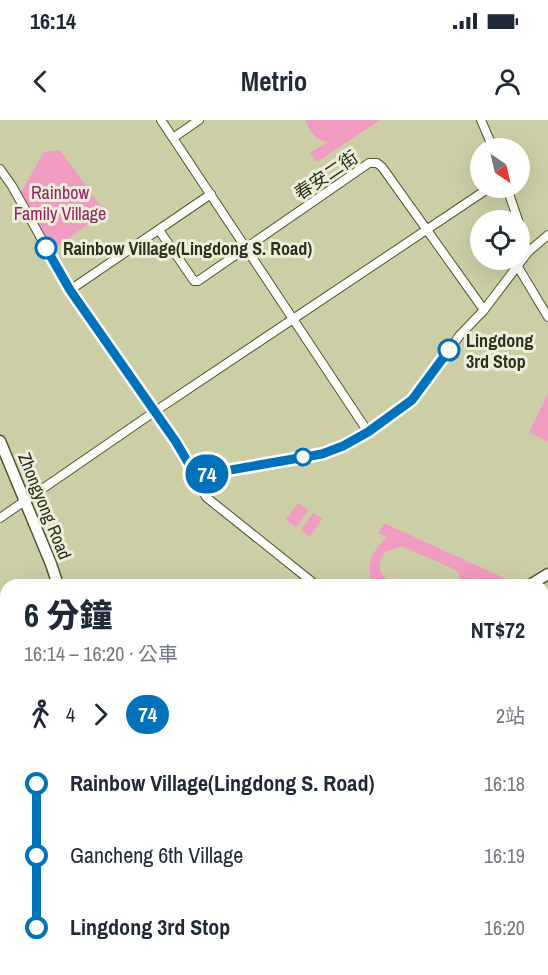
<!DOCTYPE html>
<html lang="zh-TW">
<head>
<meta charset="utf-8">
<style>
  :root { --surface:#fff; --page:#f6f6f7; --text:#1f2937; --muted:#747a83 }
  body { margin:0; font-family:"Archivo Narrow","Noto Sans TC",sans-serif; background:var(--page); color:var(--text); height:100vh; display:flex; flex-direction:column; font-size:22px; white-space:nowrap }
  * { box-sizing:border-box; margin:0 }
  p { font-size:20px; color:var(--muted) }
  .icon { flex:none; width:33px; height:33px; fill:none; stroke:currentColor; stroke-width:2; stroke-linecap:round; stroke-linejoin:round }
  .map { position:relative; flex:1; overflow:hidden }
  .panel { position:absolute; left:0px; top:459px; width:549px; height:396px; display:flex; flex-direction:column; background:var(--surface); border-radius:18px 18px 0 0; box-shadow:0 6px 24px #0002 }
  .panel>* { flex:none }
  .badge { padding:0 12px; border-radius:20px; font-size:21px; line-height:39px }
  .needle { width:39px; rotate:146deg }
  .controls { position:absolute; left:470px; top:18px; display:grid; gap:12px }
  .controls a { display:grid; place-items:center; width:60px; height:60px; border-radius:50%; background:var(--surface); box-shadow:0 6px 24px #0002; font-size:30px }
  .map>.badge { position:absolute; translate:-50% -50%; box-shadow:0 0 0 3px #fff }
  .legs { display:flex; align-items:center; gap:9px; height:66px; padding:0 24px; font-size:20px }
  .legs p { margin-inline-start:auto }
  .headline { display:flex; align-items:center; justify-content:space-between; height:102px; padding:0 24px }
  h1 { font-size:33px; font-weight:800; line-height:45px }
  ul { padding:0 24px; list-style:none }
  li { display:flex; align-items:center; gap:21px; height:72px; font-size:22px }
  li i { display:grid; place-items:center; width:9px; height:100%; margin:0 8px; background:currentColor }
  li i::after { content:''; width:15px; height:15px; margin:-8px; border:4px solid; border-radius:50%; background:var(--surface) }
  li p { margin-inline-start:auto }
  li:first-child i { background:linear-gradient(#0000 50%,currentColor 0) }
  li:last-child i { background:linear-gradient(currentColor 50%,#0000 0) }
  .status { display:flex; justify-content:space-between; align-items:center; height:42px; padding:0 30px; background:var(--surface); direction:ltr }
  .status svg { height:16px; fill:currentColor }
  header { display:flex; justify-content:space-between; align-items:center; height:78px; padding:0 24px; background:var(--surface); font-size:27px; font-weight:800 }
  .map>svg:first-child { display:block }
</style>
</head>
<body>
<div class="status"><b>16:14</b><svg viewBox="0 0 49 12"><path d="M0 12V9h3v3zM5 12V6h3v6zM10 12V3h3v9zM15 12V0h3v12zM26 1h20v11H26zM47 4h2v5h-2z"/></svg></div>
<header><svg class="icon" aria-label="back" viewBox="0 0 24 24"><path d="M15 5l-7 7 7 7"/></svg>Metrio<svg class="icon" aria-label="person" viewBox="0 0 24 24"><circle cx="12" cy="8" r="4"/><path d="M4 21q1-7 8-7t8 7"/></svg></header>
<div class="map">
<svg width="548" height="855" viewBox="0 0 548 855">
  <rect width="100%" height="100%" fill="#cccfa6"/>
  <!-- green -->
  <path fill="#f09bc1" d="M305,0h75l-63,42 -7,-9 17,-11c-12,-2 -18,-11 -22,-22z
    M60,30l45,62 -53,38 -32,-56 24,-42z
    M548,273v49l-19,-10z
    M298,383l10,7 -12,17 -10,-7z
    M313,393l9,6 -12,18 -9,-7z
    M384,403l122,56 -4,6h-13l-15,-7 1,7h-14l-2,-10 -3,-5 -54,-24 -17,6c-11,14 -4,26 11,33h-22c-11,-17 -1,-36 13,-48l-9,-4z
    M385,849h134l-10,6h-135z"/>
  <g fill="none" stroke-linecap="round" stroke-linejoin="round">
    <!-- stream -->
    <path stroke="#43886f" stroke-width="2" d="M399,855l1,-6"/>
    <!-- minor casing -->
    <g stroke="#535531" stroke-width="10">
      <path id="minor" d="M161,0l207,312
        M481,0l12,28
        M173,18l26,-18
        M0,49l12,17 58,104 106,152 17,25 13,30 110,88
        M507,68l11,32
        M519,104l9,28
        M159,110l35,51h4l171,-118h8l5,4 102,143
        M518,147l30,50
        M70,170l141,-96
        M196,356l126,-22 21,-8 25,-14 44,-32 48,-65 24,-25 44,-58 20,-17
        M0,398l154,-106 335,-224
        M543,797l5,8
        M350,855l11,-6"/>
    </g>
    <!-- tertiary casing -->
    <g stroke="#535531" stroke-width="13">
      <path id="tertiary" d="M530,465l18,-11
        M57,855l4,-6
        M72,855l5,-6"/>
    </g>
    <!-- secondary casing -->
    <g stroke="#535531" stroke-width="13">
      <path id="secondary" d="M0,321l51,123 7,21
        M175,849l2,6"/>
    </g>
    <!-- minor -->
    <use href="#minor" stroke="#fff" stroke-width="8"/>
    <!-- tertiary -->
    <use href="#tertiary" stroke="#fff" stroke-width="10"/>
    <!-- secondary -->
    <use href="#secondary" stroke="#fff" stroke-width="10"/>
  </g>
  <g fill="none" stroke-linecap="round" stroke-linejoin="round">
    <!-- line-1 casing -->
    <g stroke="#fff" stroke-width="14">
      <path id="line-1" d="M46,128l24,42 106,152 20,34 126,-22 21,-8 25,-14 44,-32 37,-50"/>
    </g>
    <!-- line-1 -->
    <use href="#line-1" stroke="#0072bc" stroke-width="9"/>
  </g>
  <!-- markers -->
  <g fill="#fff" stroke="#0072bc" stroke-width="3">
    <circle cx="46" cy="128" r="10"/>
    <circle cx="449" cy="230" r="10"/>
    <circle cx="303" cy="337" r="8"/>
  </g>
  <g text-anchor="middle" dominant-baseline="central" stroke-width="6" stroke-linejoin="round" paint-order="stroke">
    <!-- street labels -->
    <g font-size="18" fill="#2f3020" stroke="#eceed9">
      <text transform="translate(326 55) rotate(-34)">春安二街</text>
      <text transform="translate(45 386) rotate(68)">Zhongyong Road</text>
    </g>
    <!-- park labels -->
    <g font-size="18" fill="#942462" stroke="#eceed9">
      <text x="60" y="72">Rainbow<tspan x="60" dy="21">Family Village</tspan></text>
    </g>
    <!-- stop labels -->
    <g font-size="18" font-weight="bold" fill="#2f3020" stroke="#eceed9" text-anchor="start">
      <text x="63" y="128">Rainbow Village(Lingdong S. Road)</text>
      <text x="466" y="220">Lingdong<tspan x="466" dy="21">3rd Stop</tspan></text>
    </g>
  </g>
</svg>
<div class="controls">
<a><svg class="needle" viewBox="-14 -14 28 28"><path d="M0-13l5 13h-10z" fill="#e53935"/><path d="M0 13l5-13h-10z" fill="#747a83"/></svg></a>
<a><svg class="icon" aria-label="locate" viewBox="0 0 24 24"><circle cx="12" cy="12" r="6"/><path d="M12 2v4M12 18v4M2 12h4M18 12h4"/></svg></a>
</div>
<b class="badge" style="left:207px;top:354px;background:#0072bc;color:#fff">74</b>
<section class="panel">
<div class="headline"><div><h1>6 分鐘</h1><p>16:14 – 16:20 · 公車</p></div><b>NT$72</b></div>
<div class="legs"><svg class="icon" aria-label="walk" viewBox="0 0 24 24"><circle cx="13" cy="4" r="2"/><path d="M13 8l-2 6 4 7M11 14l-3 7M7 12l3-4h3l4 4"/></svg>4<svg class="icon" aria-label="forward" viewBox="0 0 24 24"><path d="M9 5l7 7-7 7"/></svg><b class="badge" style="background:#0072bc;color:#fff">74</b><p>2站</p></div>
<ul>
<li><i style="color:#0072bc"></i><b>Rainbow Village(Lingdong S. Road)</b><p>16:18</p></li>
<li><i style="color:#0072bc"></i><span>Gancheng 6th Village</span><p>16:19</p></li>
<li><i style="color:#0072bc"></i><b>Lingdong 3rd Stop</b><p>16:20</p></li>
</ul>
</section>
</div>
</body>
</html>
